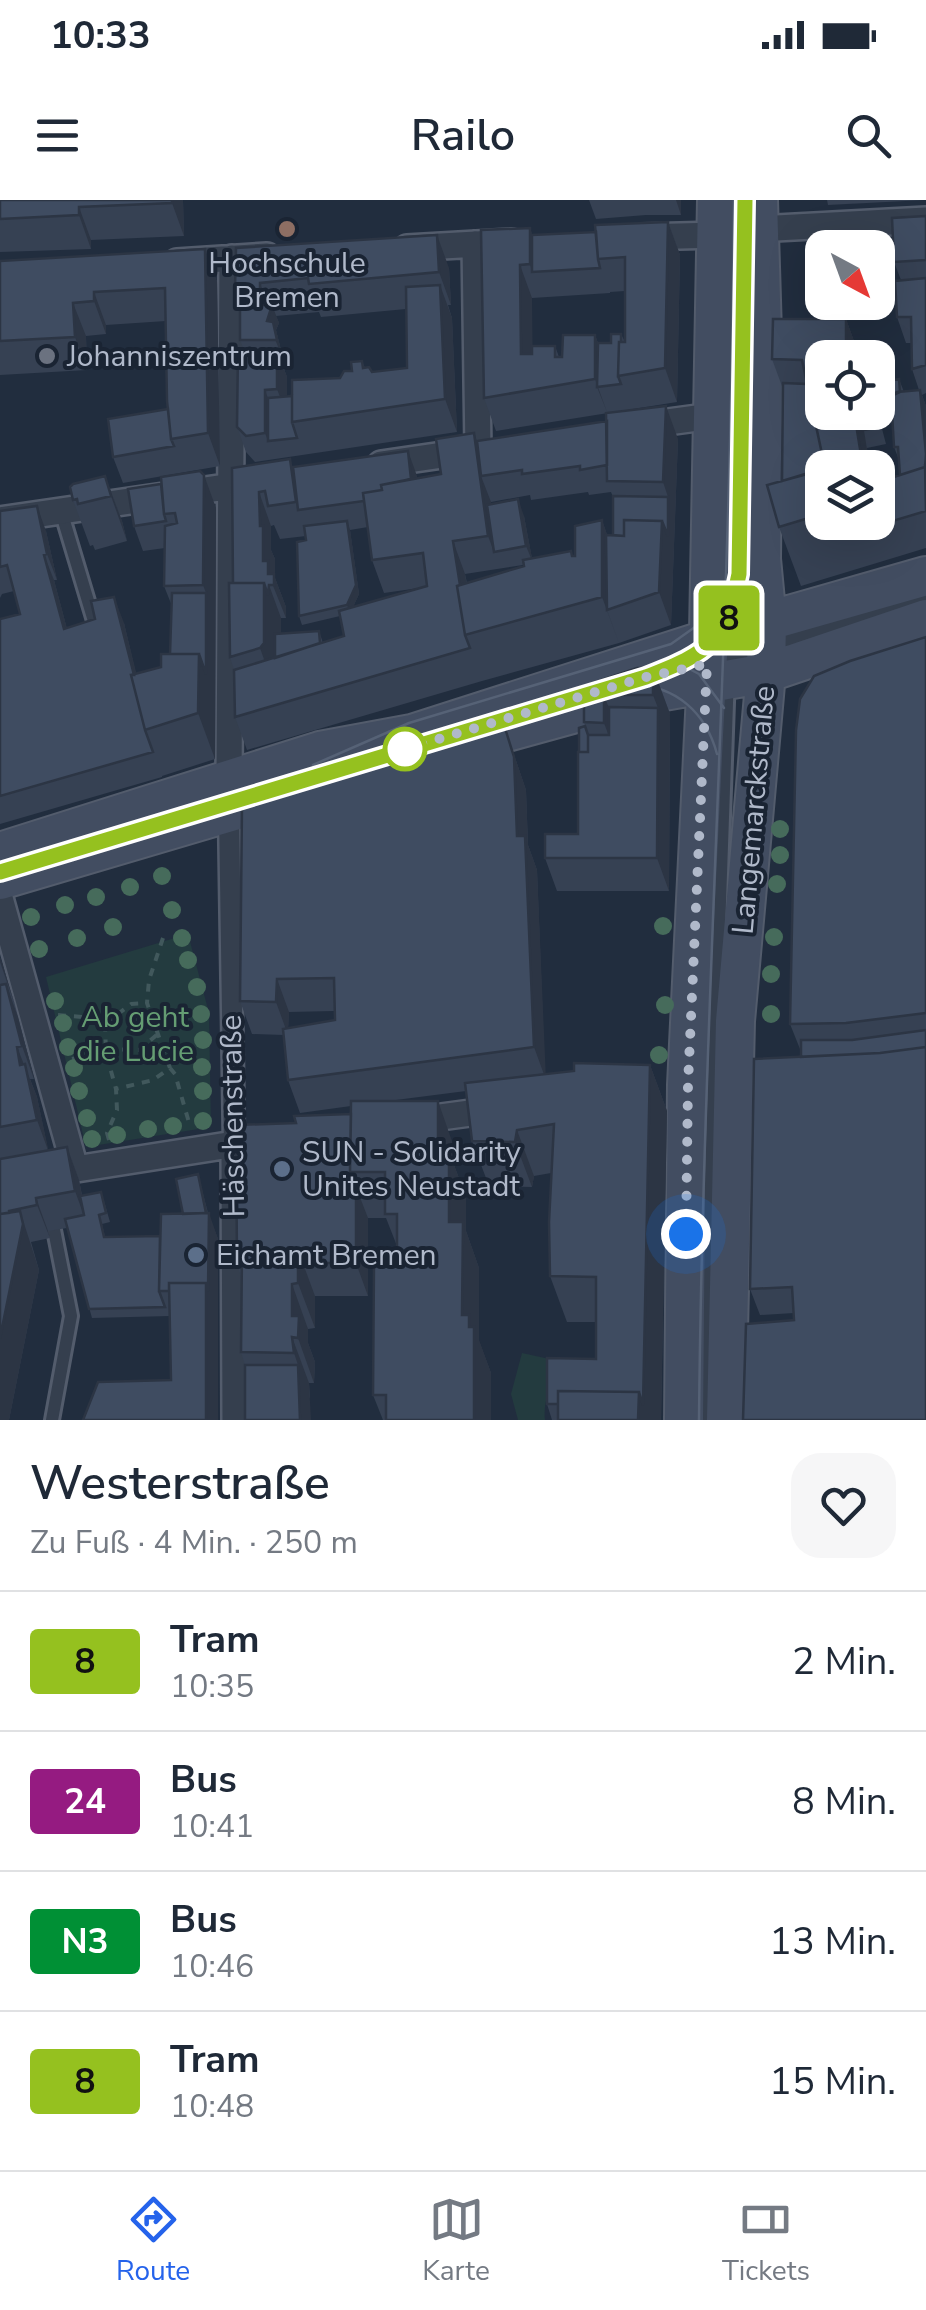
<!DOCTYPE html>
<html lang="de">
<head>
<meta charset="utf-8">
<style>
  :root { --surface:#fff; --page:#f6f6f7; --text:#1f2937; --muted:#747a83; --line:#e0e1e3; --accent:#2563eb }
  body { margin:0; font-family:"Nunito Sans",sans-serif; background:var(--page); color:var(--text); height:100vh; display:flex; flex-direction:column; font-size:38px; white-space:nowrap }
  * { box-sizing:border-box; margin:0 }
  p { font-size:32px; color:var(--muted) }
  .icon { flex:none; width:55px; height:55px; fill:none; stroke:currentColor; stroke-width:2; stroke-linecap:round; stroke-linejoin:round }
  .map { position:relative; height:1220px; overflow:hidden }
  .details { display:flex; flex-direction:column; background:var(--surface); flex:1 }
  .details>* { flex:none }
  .badge { padding:0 20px; border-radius:8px; font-size:35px; line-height:65px }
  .needle { width:65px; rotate:139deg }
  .tools { position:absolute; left:805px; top:30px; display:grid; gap:20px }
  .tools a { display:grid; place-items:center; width:90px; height:90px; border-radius:20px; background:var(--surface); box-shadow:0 10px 40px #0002; font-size:50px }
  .you { position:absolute; width:50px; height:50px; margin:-25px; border:8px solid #fff; border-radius:50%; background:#1a73e8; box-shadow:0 0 0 15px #1a73e833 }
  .map>.badge { position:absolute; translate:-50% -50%; box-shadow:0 0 0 5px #fff }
  .round { display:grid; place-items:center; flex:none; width:105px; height:105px; border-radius:30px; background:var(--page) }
  .headline { display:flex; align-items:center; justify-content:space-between; height:170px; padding:0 30px }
  h1 { font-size:48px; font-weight:600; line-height:75px }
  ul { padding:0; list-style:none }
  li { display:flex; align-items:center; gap:30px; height:140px; padding:0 30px; border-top:2px solid var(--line) }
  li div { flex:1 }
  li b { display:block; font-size:38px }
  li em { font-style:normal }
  li .badge { min-width:110px; font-weight:700; text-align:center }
  .status { display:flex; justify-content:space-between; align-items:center; height:70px; padding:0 50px; background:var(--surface); direction:ltr }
  .status svg { height:28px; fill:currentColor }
  header { display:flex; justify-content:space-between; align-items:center; height:130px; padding:0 30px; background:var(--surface); font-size:45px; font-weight:600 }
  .dock { display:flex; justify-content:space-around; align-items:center; height:140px; border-top:2px solid var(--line); background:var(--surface); font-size:28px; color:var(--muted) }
  .dock a { display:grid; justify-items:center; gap:5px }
  .dock .current { color:var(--accent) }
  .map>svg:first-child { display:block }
</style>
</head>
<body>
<div class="status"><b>10:33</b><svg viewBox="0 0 49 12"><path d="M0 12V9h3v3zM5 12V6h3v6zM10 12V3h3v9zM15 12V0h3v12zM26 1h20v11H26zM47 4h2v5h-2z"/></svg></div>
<header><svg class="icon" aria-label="menu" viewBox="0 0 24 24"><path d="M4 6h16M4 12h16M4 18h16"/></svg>Railo<svg class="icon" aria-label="search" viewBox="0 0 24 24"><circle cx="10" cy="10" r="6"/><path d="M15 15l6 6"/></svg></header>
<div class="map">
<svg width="926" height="1220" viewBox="0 0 926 1220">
  <rect width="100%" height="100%" fill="#212d3e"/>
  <!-- green -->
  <path fill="#233b3f" d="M188,734l21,79 2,114 -125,20 -40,-170z
    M522,1153l32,7c2,25 -12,36 -9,60h-27l-7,-26z"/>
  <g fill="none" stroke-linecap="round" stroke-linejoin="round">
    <!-- service casing -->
    <g stroke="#535c6c" stroke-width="18">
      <path id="service" d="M61,311l33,110
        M723,461l203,-66
        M292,578l23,-1 62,-19
        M52,1220l19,-104 -17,-86
        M705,1220c7,-407 30,-813 35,-1220"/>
    </g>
    <!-- pedestrian casing -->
    <g stroke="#535c6c" stroke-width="25">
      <path id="pedestrian" d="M229,612l5,332"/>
    </g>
    <!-- minor casing -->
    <g stroke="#535c6c" stroke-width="30">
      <path id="minor" d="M758,29l168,-9
        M642,37l75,-2
        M475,44l3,206
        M407,48l105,-6
        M177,62l90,-6
        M638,226l74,-10
        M381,264l89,-13
        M0,320l267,-39
        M229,582l3,-524
        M0,698l75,270
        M411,921l89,-12
        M234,944l1,276
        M0,981l267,-42"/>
    </g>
    <!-- secondary casing -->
    <g stroke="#535c6c" stroke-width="42">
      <path id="secondary" d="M485,538l156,-43 125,-22 160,-54
        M0,652l320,-101 92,-17 325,-104 189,-54
        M0,680l288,-85
        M684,1220l3,-335 22,-452 8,-433
        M726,1220l9,-399 31,-348 1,-51 -6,-63 2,-192 -5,-167"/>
    </g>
    <!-- path -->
    <path stroke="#41585c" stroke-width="4" stroke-dasharray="8 8" stroke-linecap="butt" d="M163,738l-14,42 -2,23 23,65
      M58,815l35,3 12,6 1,29 10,36
      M105,824l26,-20 16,-1
      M106,849l33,1 20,-17
      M72,859l34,-8
      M109,940l-2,-7 10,-23 -1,-21 37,-9 17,-12 5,6 15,52"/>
    <!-- service -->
    <use href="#service" stroke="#353f4e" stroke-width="12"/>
    <!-- pedestrian -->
    <use href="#pedestrian" stroke="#353f4e" stroke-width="20"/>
    <!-- minor -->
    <use href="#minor" stroke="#353f4e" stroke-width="25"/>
    <!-- secondary -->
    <use href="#secondary" stroke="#424d61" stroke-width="38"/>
    <!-- tram -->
    <path stroke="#566276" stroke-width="2.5" d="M670,459l29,15 25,34
      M632,485c44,0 74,28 85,69
      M313,565l96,-42 262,-79 31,-22 21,-37
      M0,672l646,-195c33,-13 61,-23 81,-55
      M699,1220c4,-407 33,-813 35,-1220"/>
  </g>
  <!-- trees -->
  <g fill="#466b5b">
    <circle cx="780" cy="629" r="9"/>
    <circle cx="780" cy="655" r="9"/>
    <circle cx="162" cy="676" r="9"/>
    <circle cx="777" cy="684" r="9"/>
    <circle cx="130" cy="687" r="9"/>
    <circle cx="96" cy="697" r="9"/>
    <circle cx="65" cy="705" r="9"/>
    <circle cx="172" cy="710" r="9"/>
    <circle cx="31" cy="717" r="9"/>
    <circle cx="663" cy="726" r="9"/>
    <circle cx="113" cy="727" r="9"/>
    <circle cx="774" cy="737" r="9"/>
    <circle cx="77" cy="738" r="9"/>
    <circle cx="182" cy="738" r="9"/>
    <circle cx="39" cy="749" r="9"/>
    <circle cx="188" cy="760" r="9"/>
    <circle cx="771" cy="774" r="9"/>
    <circle cx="197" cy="787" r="9"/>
    <circle cx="55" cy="801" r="9"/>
    <circle cx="665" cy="805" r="9"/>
    <circle cx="201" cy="814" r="9"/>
    <circle cx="771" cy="814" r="9"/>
    <circle cx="63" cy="823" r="9"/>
    <circle cx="203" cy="840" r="9"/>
    <circle cx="68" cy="847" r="9"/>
    <circle cx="659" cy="855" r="9"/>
    <circle cx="202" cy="867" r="9"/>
    <circle cx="74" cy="868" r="9"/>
    <circle cx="79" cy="891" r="9"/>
    <circle cx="203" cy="891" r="9"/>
    <circle cx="87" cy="918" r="9"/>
    <circle cx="203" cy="921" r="9"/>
    <circle cx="173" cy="926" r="9"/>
    <circle cx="148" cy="929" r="9"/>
    <circle cx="117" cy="935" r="9"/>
    <circle cx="92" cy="939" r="9"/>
  </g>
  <!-- wall -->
  <path fill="#364153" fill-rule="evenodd" d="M0,0h183l1,36 -93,4v9l-91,3z
    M589,0h92v15h-35l-50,4z
    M827,0h98l-97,5z
    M926,16v177l-4,2 4,11v142l-125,38 -22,-59 4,-138 -11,-30 74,-40 12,33 -36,60h56v-34l1,5 20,-4 5,13 15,-2 -7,-21v-26h-6l-9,-26 4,-37 -7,-18zM893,223l1,24 5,13 1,15 -12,4 -10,43h-56v-54h48l-3,-20 19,-4 -5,-19z
    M668,22l12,33 -3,147 -181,29 -12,-33 46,-170 2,7 64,-3zM625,91v51l-4,-8 -10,9h-13l-3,-8 -33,22h-3l-4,-11h-23v-48l78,-5v-1z
    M236,48l213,20 2,37h-3l4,13 5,114 -202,30 -9,-10 -9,-25 7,-77 -4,-10v-35l-5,-16zM406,109l1,59 -35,4 -7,-4 -3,-7 -10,10 -12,7 -53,18v-19l-7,-19h3l-7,-28 3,-7 -3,-7 43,-4 2,5z
    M205,49l12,33 3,184 -97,17 -10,-26 55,-48 -2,-88 -60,4v9l-20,2 1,34 -87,5v-114z
    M474,233l3,8 201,-2 -7,186 -52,18 -137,38 -235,69 -12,-33 -1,-47 -4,-13 3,-74 -1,-115 61,-1 124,11 24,-4zM588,292l1,3 22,-3 2,5v38h-6l-5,-15 -29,36 -2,-5 -39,8 -8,-43 -33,-12v-2l39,-7 1,5zM274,325l6,14 26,-3 -7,80 3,9 38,-9 4,20 -21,7 -4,-12 -39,3 1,-16h5v-11l-11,-29v-19l-4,-9v-24zM368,327l4,33 12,33 35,-5 -66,19 6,-13 -9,-64zM523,365l1,1 -57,17 -2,-9z
    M105,276l17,45 5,20 -32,9 -2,-5 -3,1 -17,-46z
    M128,289l88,19 -1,251 -53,17v1l-162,47v-205l20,-5 -6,-23 -12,3 -2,4v-87l46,20 11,49h-3l13,49 57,-6 12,51 25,-7 9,-13 2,-48 -8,-20 1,-38 -22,3 -9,-25z
    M926,437v783l-132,-100v-7l-34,2 -10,-26 51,-232v-8h-1l-10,-25z
    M653,468l17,46 -1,177h-112l-12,-33 33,-24 1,-82 6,-26 -1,-4v-36z
    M505,528l21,62 2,55 9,25 8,204 105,-9 17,46 -6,309h-109l-5,-16 49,-45v-37h-29l-17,-46 1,-103 -17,3 -2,11 -43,-1 -17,-45 -6,-50 -78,10 66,46v18l12,32v34l13,37v73l12,32v47h-108l-10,-25 24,-134v-15l-11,-28h-18v78h-53v32l-7,1v14l7,19 -1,21h-5l1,15 -65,-33 -4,-13v-75l-4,-14 59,-140 55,-9v-8l-51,7 -12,-33 -4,-45 -32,-1 -12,-33zM334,811l1,9 -47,8 1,-16z
    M0,757l15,48 19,74h-4l7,18 11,53 19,-3 12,33 3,15 22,6 6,21 -8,2 3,13 55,-1 23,-23 15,-39 10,39 10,26v181h-135l88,-40 -1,-64 -78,2 -25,-90 -19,3 2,7 -19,4 8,28 -30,150h-9z"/>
  <!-- shaded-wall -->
  <path fill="#2c3544" d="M172,0h11l1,36 -12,-33z
    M676,0h5v15z
    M79,7l12,33v9l-12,-34z
    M668,22l12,33 -3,147 -12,-34z
    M530,28l12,33 -10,11 -2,-8z
    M437,35l12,33 2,37 -12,-33z
    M205,49l12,33 3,184 -12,-33z
    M520,65l12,33 1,89 -12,-33z
    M260,83l10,28 2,-6 7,18 -3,7 7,28 -16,-37 2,-7 -9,-24z
    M440,85l12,33 5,114 -12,-33z
    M94,92l12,33v9l-12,-33z
    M73,103l13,33 1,34 -12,-33z
    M846,119l12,33v6h-12z
    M595,135l12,33 -10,19 10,25 -12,-33z
    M277,151l10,26v38l-10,-26z
    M265,190l9,25 -6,26 -3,-8z
    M920,190l6,16v48z
    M666,206l12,33 -7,186 -12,-33 3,-71 6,-24 -5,-15z
    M854,212h7l9,56h-5l-4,-13z
    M474,233l12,33 -5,10 10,26 7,49 -4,1 -6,-16z
    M408,251l9,25 5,38 -10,-26z
    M204,275l12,33 -1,251 -17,-46 1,-59 7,-61 -3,-8z
    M105,276l17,45 5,20 -16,-45z
    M259,292l12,34v24l4,9v19l11,29v11l-23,-57 -3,-35z
    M518,299l6,17 9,47 -7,-17z
    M37,306l9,25 11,49 -10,-26z
    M602,320l16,46 -11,44 12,33 -17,-46z
    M347,321l3,9 9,64 -9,20 -3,-9z
    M453,341l12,33 9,59 -6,1z
    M44,355l10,25 20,75 -10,-26z
    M264,383l5,2 12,33v54l-5,21 -16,-45z
    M114,397l10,26 26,106h-3z
    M653,468l17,46 -1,177 -12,-33 1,-150 -5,-13z
    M604,495l17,45v28l-17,-45z
    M505,528l21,62 2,55 9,25 9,210 -12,-33 -17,-211z
    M0,757l15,48 -15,-43z
    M277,779l12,33 -1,23 -12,-33z
    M6,784l12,33 16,62 -12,-33z
    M17,847l20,50 12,56 -12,-33 -17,-55z
    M650,865l17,46 -6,309h-23z
    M438,901l16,46v18l12,32v34l13,37v72l12,33v47h-17l-12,-105 -24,-164z
    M517,930l17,46 -2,11 -17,-45z
    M67,947l12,33 8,44 -12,-33z
    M198,974l11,46v-7l9,26v181h-12v-206z
    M356,987l12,31v78l-12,-33z
    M36,998l12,33 2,7 -13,-33z
    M20,1011l19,59 -30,150h-9v-82l20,-98z
    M298,1050l17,46v32l-17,-45z
    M292,1084l16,45v14l7,19 -1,21 -16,-45 -6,-22z
    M292,1137l17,46 2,37h-11l-2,-55 -4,-12z"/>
  <!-- building -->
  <path fill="#3f4c61" stroke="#2c3544" stroke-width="2.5" d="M0,0h172v3l-93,4v8l-79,4z
    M926,16v44l-32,2 -2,-44z
    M668,22l-3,146 -47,8 1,-34h6v-85l-27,2 -3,-34z
    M530,28v36l-10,1 1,89h11v-8h23v11h7l1,-22h32v44l-111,19 -3,-168z
    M596,32l2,27 2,9 -68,4v-37z
    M437,35l2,37 -130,12 -1,-6 -48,5v7l-25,-1 1,-41z
    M205,49l3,184 -37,6 -4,-38 -2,-113 -71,4v9l-21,2 2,34 -75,4v-80z
    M926,78v87l-14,4 -1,-52h-14l-2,-36z
    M440,85l5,114 -153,23v-42l48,-2 4,-7h8l-1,-9 11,-1 1,7 6,-1 3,5 35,-4 -1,-81z
    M240,105h32l-5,16 6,1 4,18h-37z
    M773,119h73v39h-24v54h32l7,43 -9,2 1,4 -28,7 -23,-108 -30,-1z
    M611,134h10v8h-2l-1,34 3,8 -24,3 1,-44h13z
    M238,150l39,1v38l-12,1v43l-19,3 -9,-9z
    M899,179l1,13 -9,4v9l-13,2v-24z
    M783,183l24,1 18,84 -43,13z
    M920,190l6,64 -1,13 -25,8 -2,-28h-4l-3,-51 6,-4z
    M292,196v26l5,16 -29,3v-43z
    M666,206l-3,76 -56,-1 -1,-68z
    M168,209l3,30 3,7 -61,11 -5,-38z
    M856,212h20l4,15 -22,4z
    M607,221v44l-27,5v-4l-58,8v-4l-41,6 -4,-35z
    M474,233l14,103 -35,5 7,44 -3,1 8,49 5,13 -235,69 -1,-47 110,-34 -5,-25 88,-25 -4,-33 -51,7 -9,-67 19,-3 -1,-5 60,-11 -5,-35z
    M408,251l3,28 -30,6 1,5 -19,3 1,8 -66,9 -5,-43z
    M290,259l6,43 -28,4 -3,-15 -6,1 1,34h3v35h5v13h6v11h-5l-1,10 -4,-12h-31l-1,-115z
    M857,260l1,8h-28z
    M925,264l1,47 -53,16 -1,-5h6v-40l47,-15z
    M822,270v44l-43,13 -12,-42z
    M200,271l4,4 -1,110 -39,1 1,-60 12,-3 -2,-10 -11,1 -3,-37z
    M105,276l6,20 -33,8 -1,-5 -4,1 -3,-13 3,-3z
    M161,284l3,30 2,7 -32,5 -6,-37z
    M613,296l55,1v39l-6,-15 -38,-1v16l-11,-1z
    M518,299l8,47 -32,6 -7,-47z
    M37,306l10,48 -3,1 20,74 31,-10 -4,-18 23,-4 20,78h-3l14,55 8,22 -153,44v-177l20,-5 -13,-49 -7,2v-56z
    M602,320v77l-137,38 -8,-49 67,-20 -1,-6 48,-9 1,5h3v-30z
    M624,320l38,1 -3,71 -52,18 -1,-75 18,1z
    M347,321l9,64 -9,20 -48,11 -2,-74 9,-2 -2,-14z
    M229,383h35v60l-4,5 -30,9z
    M172,393h34v81l-7,-20h-29z
    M319,431l1,12 -45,15v-24z
    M926,437v376l-80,10 -56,1 6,-294 4,-31 14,-23 36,-15z
    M161,454h38l-1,59 -53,17 -14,-55 30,-8z
    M637,468h16v27h-49v28l-20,-1v-36z
    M609,507l49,1 -1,150h-112v-24h33v-82h10v-17h21z
    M585,526l3,9v17h-9v-24z
    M505,528l9,29 3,79h8l9,211 -246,33 -5,-51 52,-9 -1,-42 -57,1 -1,23 -36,-1 2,-197z
    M6,784l16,62 -5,1 3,18 5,-1 12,56 -37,7v-142z
    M926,830v17l-46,6 -79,4v-17h51z
    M926,847v373h-183l3,-96 48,-4 -2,-33 -42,2 4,-230 126,-6z
    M574,863l76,2 -7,340 -4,-13 -81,-1v13h-11v-46l49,1v-82l-46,-1 -1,-54 5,-98 -37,6 -2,12 -43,-1 -7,-58 109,-12z
    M351,901h87v50h11v71h14l-1,93h7v12h5v93h-88v-25h-13l1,-134h23v-47h-12v-42h-35z
    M351,914l-1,58 6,15v76h-53l-5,-13 -56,1v12h-5l-1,-138 60,-2 -2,-7z
    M67,947l8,44 -39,7 1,7 -28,6v2l-9,1v-55z
    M198,974l8,39 -23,1 -7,-35z
    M101,992l5,21 -7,2 5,22 56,-1 -1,55 6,16 -76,2 -24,-90 19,-4 -4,-19z
    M20,1011l3,13 -23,114v-124z
    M209,1013l-1,78 -2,-8h-37v8h-10l2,-77z
    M298,1050v33l-6,1v32h7l-1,22 -6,-1 2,16 -53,-1 1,-101z
    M169,1083h37v137h-123l15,-38 73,-2z
    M245,1165h53l2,55h-55z
    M558,1191l81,1 -1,28h-80z"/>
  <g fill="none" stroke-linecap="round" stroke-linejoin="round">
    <!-- line casing -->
    <g stroke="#fff" stroke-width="22">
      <path id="line" d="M0,672l646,-195c64,-25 79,-34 93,-103l6,-374"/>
    </g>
    <!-- line -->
    <use href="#line" stroke="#95c11f" stroke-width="15"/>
    <!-- walk -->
    <path stroke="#b0b9ca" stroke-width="10" stroke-dasharray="0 18" d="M405,549l241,-72 61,-13 -19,420 -2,150"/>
  </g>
  <!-- markers -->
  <circle fill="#8d6e63" stroke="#1a2433" stroke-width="4" cx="287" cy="29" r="10"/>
  <circle fill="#6b7280" stroke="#1a2433" stroke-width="4" cx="47" cy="156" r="10"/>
  <circle fill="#fff" stroke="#95c11f" stroke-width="5" cx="405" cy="549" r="20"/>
  <g fill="#5c6f8a" stroke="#1a2433" stroke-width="4">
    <circle cx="282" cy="969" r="10"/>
    <circle cx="196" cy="1055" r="10"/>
  </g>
  <g text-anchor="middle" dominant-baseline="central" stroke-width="8" stroke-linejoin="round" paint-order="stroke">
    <!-- poi labels -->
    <g font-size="30" fill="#b0b9ca" stroke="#1a2433" text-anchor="start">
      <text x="287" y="63" text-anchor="middle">Hochschule<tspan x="287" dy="34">Bremen</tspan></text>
      <text x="67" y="156">Johanniszentrum</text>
      <text x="302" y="952">SUN - Solidarity<tspan x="302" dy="34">Unites Neustadt</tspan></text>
      <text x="216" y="1055">Eichamt Bremen</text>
    </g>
    <!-- street labels -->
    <g font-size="30" fill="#b0b9ca" stroke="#1a2433">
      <text transform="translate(754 610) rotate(-85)">Langemarckstraße</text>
      <text transform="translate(233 916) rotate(-91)">Häschenstraße</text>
    </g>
    <!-- park labels -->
    <g font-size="30" fill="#659d73" stroke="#1a2433">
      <text x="135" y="817">Ab geht<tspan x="135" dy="34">die Lucie</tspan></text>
    </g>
  </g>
</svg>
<div class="tools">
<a><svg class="needle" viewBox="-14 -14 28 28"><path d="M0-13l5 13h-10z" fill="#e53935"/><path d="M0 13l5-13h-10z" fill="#747a83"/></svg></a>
<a><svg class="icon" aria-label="locate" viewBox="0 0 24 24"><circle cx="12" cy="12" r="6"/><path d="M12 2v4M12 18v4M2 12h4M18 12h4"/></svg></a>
<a><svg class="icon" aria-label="layers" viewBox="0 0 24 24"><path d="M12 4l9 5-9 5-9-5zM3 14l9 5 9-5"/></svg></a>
</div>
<div class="you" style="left:686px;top:1034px"></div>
<b class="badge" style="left:729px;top:418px;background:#95c11f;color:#111">8</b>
</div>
<section class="details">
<div class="headline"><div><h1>Westerstraße</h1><p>Zu Fuß · 4 Min. · 250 m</p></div><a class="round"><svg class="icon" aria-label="heart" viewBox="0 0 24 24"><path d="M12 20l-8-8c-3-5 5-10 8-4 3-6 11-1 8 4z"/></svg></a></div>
<ul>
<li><span class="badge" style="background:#95c11f;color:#111">8</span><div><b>Tram</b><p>10:35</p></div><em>2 Min.</em></li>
<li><span class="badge" style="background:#951b81;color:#fff">24</span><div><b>Bus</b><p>10:41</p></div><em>8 Min.</em></li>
<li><span class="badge" style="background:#009035;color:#fff">N3</span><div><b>Bus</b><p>10:46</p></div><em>13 Min.</em></li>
<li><span class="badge" style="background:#95c11f;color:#111">8</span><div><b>Tram</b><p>10:48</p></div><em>15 Min.</em></li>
</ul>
</section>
<nav class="dock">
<a class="current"><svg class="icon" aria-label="directions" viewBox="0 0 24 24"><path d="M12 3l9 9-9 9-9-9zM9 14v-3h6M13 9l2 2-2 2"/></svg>Route</a>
<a><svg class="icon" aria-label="map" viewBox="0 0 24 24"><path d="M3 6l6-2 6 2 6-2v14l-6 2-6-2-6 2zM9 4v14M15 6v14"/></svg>Karte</a>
<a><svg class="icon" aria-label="tickets" viewBox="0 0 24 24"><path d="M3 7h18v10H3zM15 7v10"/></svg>Tickets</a>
</nav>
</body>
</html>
